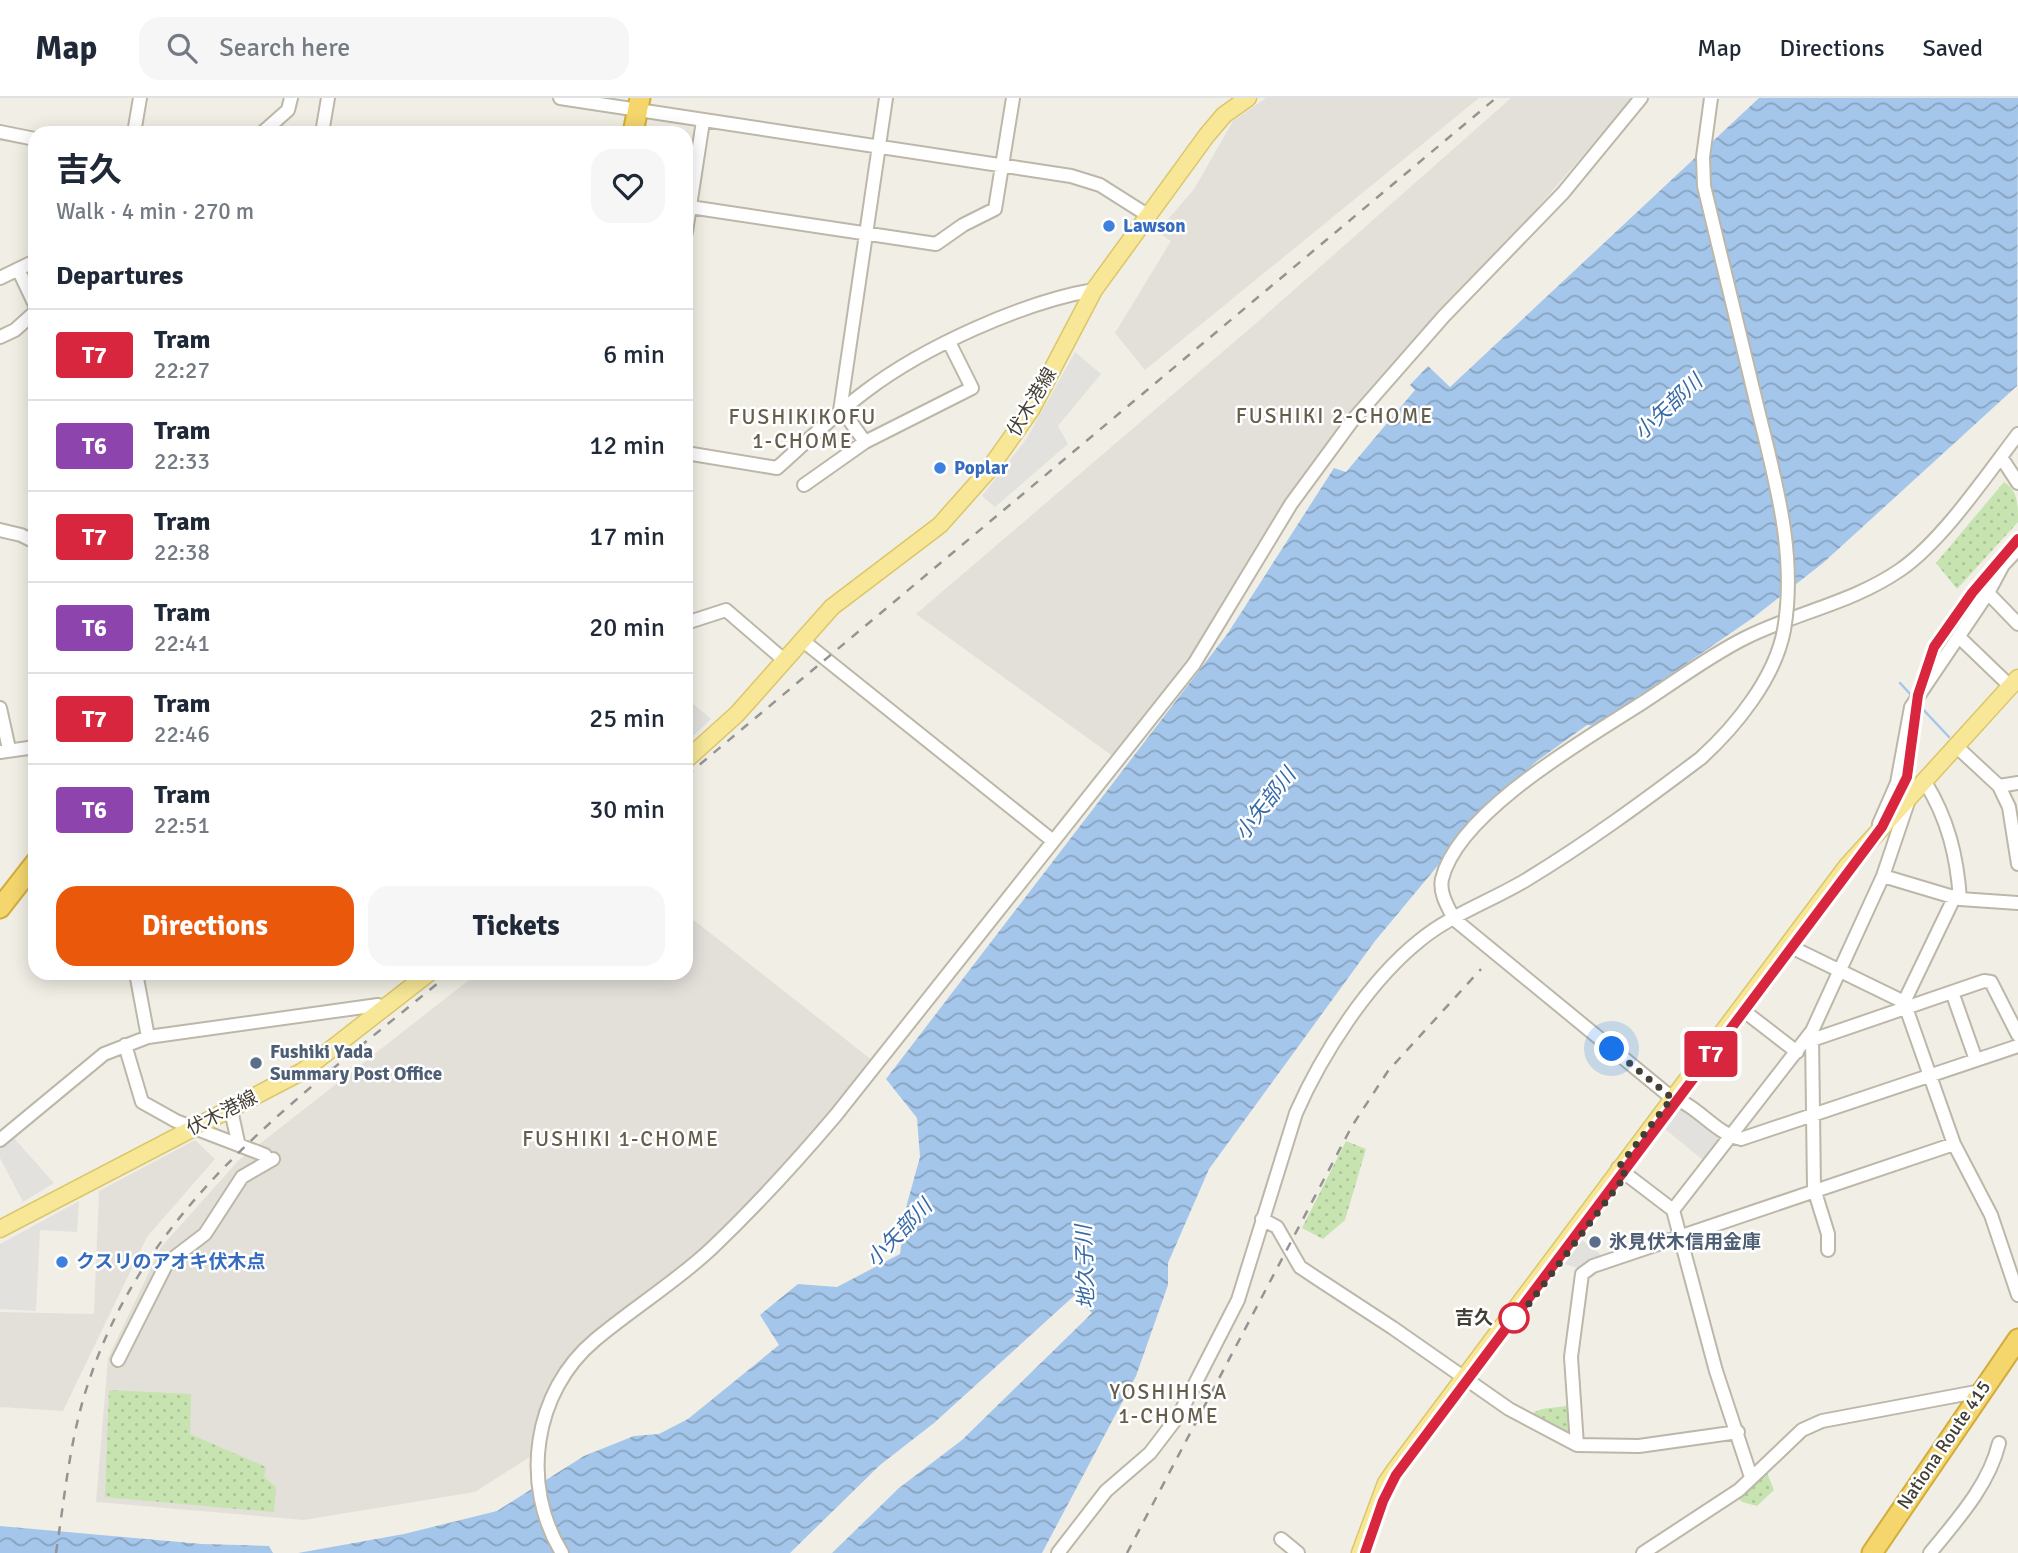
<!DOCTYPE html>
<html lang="en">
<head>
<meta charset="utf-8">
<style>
  :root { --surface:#fff; --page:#f6f6f7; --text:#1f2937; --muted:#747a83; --line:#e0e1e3; --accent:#ea580c }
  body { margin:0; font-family:Signika,"Noto Sans JP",sans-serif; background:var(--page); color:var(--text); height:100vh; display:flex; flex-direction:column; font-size:26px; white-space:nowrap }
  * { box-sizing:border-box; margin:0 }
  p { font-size:23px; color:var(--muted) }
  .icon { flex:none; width:38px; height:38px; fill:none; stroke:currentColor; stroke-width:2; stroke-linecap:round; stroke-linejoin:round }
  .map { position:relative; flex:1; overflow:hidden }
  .details { position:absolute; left:28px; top:28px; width:665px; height:854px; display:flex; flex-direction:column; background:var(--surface); border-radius:21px; box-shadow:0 4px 18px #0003 }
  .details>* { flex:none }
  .badge { padding:0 14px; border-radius:5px; font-size:24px; line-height:46px }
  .you { position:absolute; width:35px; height:35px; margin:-18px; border:5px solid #fff; border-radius:50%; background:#1a73e8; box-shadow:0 0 0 10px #1a73e833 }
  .map>.badge { position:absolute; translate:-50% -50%; box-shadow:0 0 0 4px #fff }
  h2 { padding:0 28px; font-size:26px; line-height:63px }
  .round { display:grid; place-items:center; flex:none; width:74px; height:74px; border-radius:21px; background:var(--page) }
  .overview { display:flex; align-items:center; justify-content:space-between; height:119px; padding:0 28px }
  h1 { font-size:33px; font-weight:700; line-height:52px }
  .button { display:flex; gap:14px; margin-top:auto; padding:14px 28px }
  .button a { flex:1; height:80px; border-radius:21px; background:var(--accent); color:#fff; font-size:28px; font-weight:700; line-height:80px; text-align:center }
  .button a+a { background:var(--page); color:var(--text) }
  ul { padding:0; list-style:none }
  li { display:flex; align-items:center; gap:21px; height:91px; padding:0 28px; border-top:2px solid var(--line) }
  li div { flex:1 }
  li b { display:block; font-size:26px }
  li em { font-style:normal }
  li .badge { min-width:77px; font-weight:700; text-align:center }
  header { display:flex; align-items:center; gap:42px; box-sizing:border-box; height:98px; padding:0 35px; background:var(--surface); border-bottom:2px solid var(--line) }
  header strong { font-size:33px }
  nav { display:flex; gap:38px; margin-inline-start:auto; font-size:24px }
  .search { width:490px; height:63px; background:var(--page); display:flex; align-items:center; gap:18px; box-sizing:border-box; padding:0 24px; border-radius:21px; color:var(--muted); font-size:26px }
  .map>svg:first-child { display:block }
</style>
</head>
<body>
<header>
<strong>Map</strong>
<div class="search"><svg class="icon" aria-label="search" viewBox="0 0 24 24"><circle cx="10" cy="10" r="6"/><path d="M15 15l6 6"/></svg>Search here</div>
<nav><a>Map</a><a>Directions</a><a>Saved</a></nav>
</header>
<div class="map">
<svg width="2018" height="1455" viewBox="0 0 2018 1455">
  <defs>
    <pattern id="grass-dots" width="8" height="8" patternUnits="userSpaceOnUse" patternTransform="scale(1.75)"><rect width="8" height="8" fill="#c6e3b0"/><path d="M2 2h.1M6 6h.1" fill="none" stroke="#abc498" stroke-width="1.8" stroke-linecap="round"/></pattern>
    <pattern id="water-waves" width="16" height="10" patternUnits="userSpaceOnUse" patternTransform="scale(1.75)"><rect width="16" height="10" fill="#a4c6eb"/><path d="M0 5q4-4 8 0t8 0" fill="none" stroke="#87a2bf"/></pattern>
  </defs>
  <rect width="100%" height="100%" fill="#f1efe5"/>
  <!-- industrial -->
  <path fill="#e3e0da" d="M1266,0h213l-334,272 -30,-37 56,-92 -14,-9 37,-43 39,-68z
    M1511,0h122l-281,323 -158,243 -76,96 -202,-146 345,-295z
    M686,816l191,150 -165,184 -145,124 -31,81 -61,39 -171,28 -208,-18 12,-144 53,-111 78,-87 239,-187h208z
    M195,1042l20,19 -68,78 -84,174 -63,-4v-95l94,2 5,-123z"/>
  <!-- grass -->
  <path fill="url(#grass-dots)" d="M2004,384c14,9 14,22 14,40l-61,67 -21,-26z
    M1346,1043l20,8 -21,71 -22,19 -21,-11z
    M109,1292l82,4 -1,40 76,33 -2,10 12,10 -2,25 -169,-15z
    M1574,1307l3,40 -54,-28 19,-8z
    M1765,1370l9,22 -17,16 -15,-4 -7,-8z"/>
  <!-- parking -->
  <path fill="#e2e1dd" d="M1075,254l26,22 -43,52 10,18 -73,63 -13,-11 45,-58z
    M692,605l19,16 -23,22 -2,-31z
    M1681,1007l43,33 -20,23 -39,-32z
    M14,1040l40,45 -31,19 -23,-44v-10z
    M79,1103l-2,31 -37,-2 -4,81 -36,-2v-65z
    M1582,1142l22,17 -19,13 -21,-6z"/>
  <!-- water -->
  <path fill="url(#water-waves)" d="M1759,0h259l-1,288 -194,177 -69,54 -158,109 -9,-1 -50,36 -76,69 -16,27 -70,84 -166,228 -41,94v22l-32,91 -94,177h-210l67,-65 63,-48 130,-127 -17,-18 -141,128 -54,42 -90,88h-492l106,-19 93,-23 87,-55 50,-20 25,-2 29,-15 91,-74 -19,-30 38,-31 39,3 63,-33 7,-50 13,-47 -3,-39 -31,-39 342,-446 106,-165 12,4 69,-82 -5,-5 18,-19 22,21z
    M0,1428l202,18 67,2 4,7h-273z"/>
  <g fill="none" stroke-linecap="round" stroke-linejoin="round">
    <!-- stream -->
    <path stroke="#a4c6eb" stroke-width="2.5" d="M1900,585l12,13
      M1918,606l31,33"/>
    <!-- minor casing -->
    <g stroke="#bcb7a8" stroke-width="16">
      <path id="minor" d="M560,0l511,78 29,9 49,31
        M0,34l35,7
        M134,35l6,-35
        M262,35l26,-23 3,-12
        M322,35l6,-35
        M690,109l246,37 27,-19 32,-16 18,-111
        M686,134l17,-111
        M18,171l17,36
        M0,180l35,-17
        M0,239l15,-7 20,-18
        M842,312l23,32
        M840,313l46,-313
        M2018,336c-32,42 -76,107 -118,136 -48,33 -103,42 -155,68 -36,18 -69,43 -103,65 -56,36 -184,109 -200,176 -3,14 6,28 12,40l218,179c26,7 42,35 69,41l277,-93
        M686,355l91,15c29,-26 57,-53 89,-77 58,-44 157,-89 228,-101
        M2001,359l17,26
        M804,387l61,-43 107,-54 -23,-46
        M0,432l21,5 14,7
        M1988,495l30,31
        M686,525l40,-13 58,50
        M1959,539l51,49
        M802,542l251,201
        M0,610l9,41
        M1957,649l42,39 10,21 9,57
        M0,654l35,-5
        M1925,684c23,37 32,74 35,117
        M1999,688l19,-3
        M1879,726l18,-41 14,-76 77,-114 15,-28 15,-16
        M1883,778l77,23 58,4
        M1955,798l-51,106 50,142 37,71 27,80
        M1787,847l117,57
        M136,875l12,64
        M1952,894l24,68
        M1740,910l57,44
        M1812,937l2,154 14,45v16
        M1812,942l172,-59 7,1 27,53
        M125,947l17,57 34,19 89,34
        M231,1012l7,32
        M0,1042l104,-86 44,-17 230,-32 7,4
        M1618,1070l55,42 43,161 35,106
        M1673,1112l139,-179 71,-155 25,-74
        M1262,1121l15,8 23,40 18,12 75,49 116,81 68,36 62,1 99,-14
        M118,1262l49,-97 38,-29 37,-57 31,-18
        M1577,1347l-6,-88 11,-83 11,-8 361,-122
        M1281,1441l17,14
        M562,1455c-42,-68 -29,-161 33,-213 38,-32 81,-58 117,-92 44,-42 85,-87 124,-133l358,-451 97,-160 61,-83 92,-105 119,-123 78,-95
        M1058,1455l48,-62 44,-38 29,-38 59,-115 58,-187c26,-59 72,-131 123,-172 31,-26 72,-40 107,-61 61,-37 118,-79 175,-122
        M1643,1455l96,-63 63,-60 20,-9 159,-30
        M1930,1455c27,-33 59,-68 69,-110"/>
    </g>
    <!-- major casing -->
    <g stroke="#dbc669" stroke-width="19">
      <path id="major" d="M686,662l51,-46 95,-107 108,-82 47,-53 44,-62 63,-120 113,-155 17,-20 24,-17
        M0,1131l303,-158 126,-98
        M1360,1455l26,-70 9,-13 452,-604 171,-188"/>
    </g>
    <!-- highway casing -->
    <g stroke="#d2ad3d" stroke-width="23">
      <path id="highway" d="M633,35l7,-35
        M0,810l35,-45
        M1872,1455l146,-214"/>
    </g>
    <!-- minor -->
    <use href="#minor" stroke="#fff" stroke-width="12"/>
    <!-- major -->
    <use href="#major" stroke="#f7e797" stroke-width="16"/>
    <!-- highway -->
    <use href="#highway" stroke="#f4d66d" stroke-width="19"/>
    <!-- tram -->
    <path stroke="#949494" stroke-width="2" d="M1365,1455l18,-52 13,-26 486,-648 25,-50 11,-82 16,-48 38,-54 46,-54"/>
    <!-- rail -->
    <path stroke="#949494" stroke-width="2.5" stroke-dasharray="9 9" stroke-linecap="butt" d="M686,678l810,-678
      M56,1455c9,-58 14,-117 33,-172 61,-185 219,-289 361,-408
      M1127,1455l225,-427 36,-55 93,-102"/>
    <!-- minor-bridge casing -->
    <g stroke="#bcb7a8" stroke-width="16" stroke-linecap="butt">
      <path id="minor-bridge" d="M1701,660c35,-32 74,-80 83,-128 14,-80 -12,-160 -30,-237 -17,-69 -34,-138 -50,-207l-1,-29 8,-59"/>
    </g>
    <!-- minor-bridge -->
    <use href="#minor-bridge" stroke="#fff" stroke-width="12"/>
  </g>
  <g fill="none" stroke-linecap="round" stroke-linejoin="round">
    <!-- line casing -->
    <g stroke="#fff" stroke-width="16">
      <path id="line" d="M1365,1455l18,-52 13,-26 486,-648 25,-50 11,-82 16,-48 38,-54 46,-54"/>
    </g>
    <!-- line -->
    <use href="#line" stroke="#d7263d" stroke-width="10"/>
    <!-- walk -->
    <path stroke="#433f35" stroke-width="7" stroke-dasharray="0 12.6" d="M1514,1220l2,3 110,-146 -8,-7 54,-70 -60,-49"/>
  </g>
  <!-- markers -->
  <g fill="#3f7fe0" stroke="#fff" stroke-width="2.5">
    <circle cx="1109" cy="128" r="7"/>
    <circle cx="940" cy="370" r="7"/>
    <circle cx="62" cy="1164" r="7"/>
  </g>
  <g fill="#5c6f8a" stroke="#fff" stroke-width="2.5">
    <circle cx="256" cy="965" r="7"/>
    <circle cx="1595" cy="1144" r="7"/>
  </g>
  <circle fill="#fff" stroke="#d7263d" stroke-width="3.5" cx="1514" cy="1220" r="14"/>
  <g text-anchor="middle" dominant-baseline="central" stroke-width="5" stroke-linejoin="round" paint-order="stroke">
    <!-- shop labels -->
    <g font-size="19" font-weight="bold" fill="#366cbe" stroke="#fff" text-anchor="start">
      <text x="1123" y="128">Lawson</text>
      <text x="954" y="370">Poplar</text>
      <text x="76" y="1164">クスリのアオキ伏木点</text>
    </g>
    <!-- street labels -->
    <g font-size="19" fill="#433f35" stroke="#fff">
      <text transform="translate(1032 304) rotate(-59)">伏木港線</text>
      <text transform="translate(222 1015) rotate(-27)">伏木港線</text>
      <text transform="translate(1944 1347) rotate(-56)">Nationa Route 415</text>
    </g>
    <!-- service labels -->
    <g font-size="19" font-weight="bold" fill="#4e5e75" stroke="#fff" text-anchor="start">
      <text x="270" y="954">Fushiki Yada<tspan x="270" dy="22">Summary Post Office</tspan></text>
      <text x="1609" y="1144">氷見伏木信用金庫</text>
    </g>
    <!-- stop labels -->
    <g font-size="19" font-weight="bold" fill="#433f35" stroke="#fff" text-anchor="end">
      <text x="1493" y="1220">吉久</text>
    </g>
    <!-- water labels -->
    <g font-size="21" font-style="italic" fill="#366aa7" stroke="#fff">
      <text transform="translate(1668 309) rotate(-43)">小矢部川</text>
      <text transform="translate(1265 706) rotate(-52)">小矢部川</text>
      <text transform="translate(899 1135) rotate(-46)">小矢部川</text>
      <text transform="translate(1085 1169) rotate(-92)">地久子川</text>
    </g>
    <!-- neighbourhood labels -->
    <g font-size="21" letter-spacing="2" fill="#655e4d" stroke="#fff">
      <text x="1335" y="318">FUSHIKI 2-CHOME</text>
      <text x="803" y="319">FUSHIKIKOFU<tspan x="803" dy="24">1-CHOME</tspan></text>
      <text x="621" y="1041">FUSHIKI 1-CHOME</text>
      <text x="1169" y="1294">YOSHIHISA<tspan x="1169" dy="24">1-CHOME</tspan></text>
    </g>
  </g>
</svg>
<div class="you" style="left:1612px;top:951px"></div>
<b class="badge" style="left:1711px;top:956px;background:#d7263d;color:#fff">T7</b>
<section class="details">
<div class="overview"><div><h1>吉久</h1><p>Walk · 4 min · 270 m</p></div><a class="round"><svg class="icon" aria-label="heart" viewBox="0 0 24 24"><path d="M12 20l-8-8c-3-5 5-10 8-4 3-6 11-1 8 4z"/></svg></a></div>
<h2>Departures</h2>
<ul>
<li><span class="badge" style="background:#d7263d;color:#fff">T7</span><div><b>Tram</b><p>22:27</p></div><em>6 min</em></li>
<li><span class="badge" style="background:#8e44ad;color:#fff">T6</span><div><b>Tram</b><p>22:33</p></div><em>12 min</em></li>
<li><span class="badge" style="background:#d7263d;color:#fff">T7</span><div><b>Tram</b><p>22:38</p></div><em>17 min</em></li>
<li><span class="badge" style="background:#8e44ad;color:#fff">T6</span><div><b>Tram</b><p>22:41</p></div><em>20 min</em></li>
<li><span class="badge" style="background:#d7263d;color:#fff">T7</span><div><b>Tram</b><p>22:46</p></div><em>25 min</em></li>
<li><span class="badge" style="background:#8e44ad;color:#fff">T6</span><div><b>Tram</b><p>22:51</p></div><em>30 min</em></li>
</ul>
<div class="button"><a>Directions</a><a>Tickets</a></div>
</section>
</div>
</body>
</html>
